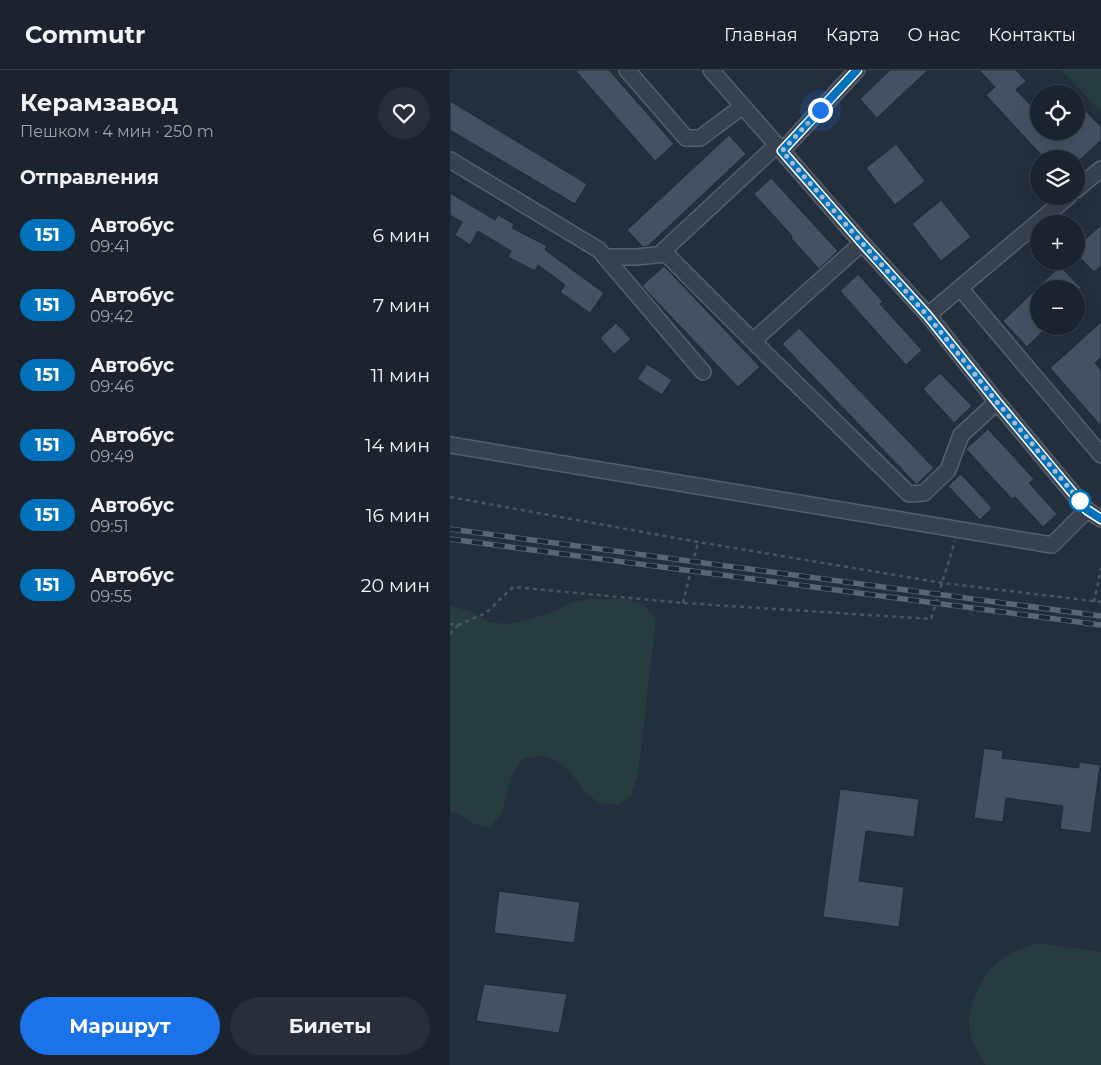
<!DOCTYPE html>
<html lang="ru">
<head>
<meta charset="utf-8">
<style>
  :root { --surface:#1b232e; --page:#282f3a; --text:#f1f3f6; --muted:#a0a4aa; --line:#39404a; --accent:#1a73e8 }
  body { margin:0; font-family:Montserrat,sans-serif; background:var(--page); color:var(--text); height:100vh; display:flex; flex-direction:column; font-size:19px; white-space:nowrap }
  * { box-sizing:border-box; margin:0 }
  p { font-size:16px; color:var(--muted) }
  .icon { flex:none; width:28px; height:28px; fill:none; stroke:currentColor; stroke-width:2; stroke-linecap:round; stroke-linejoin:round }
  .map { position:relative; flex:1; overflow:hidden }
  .panel { display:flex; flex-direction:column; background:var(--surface); width:450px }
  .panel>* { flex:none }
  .badge { padding:0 10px; border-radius:16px; font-size:18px; line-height:32px }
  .controls { position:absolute; left:580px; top:15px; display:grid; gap:10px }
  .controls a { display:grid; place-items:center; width:55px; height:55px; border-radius:50%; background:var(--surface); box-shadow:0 5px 20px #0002,0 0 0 1px var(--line); font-size:25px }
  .you { position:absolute; width:25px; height:25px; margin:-12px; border:4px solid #fff; border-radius:50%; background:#1a73e8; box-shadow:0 0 0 8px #1a73e833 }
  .map>.badge { position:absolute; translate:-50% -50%; box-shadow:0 0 0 2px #fff }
  h2 { padding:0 20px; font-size:19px; line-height:45px }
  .round { display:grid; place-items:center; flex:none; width:52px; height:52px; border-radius:26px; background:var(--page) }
  .headline { display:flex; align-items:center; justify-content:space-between; height:85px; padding:0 20px }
  h1 { font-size:24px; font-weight:700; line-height:38px }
  .cta { display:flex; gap:10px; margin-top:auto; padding:10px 20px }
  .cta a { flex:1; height:58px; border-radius:30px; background:var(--accent); color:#fff; font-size:20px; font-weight:700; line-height:58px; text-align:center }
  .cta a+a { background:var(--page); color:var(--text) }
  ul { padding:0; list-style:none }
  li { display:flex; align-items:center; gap:15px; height:70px; padding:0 20px }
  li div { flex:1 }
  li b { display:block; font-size:19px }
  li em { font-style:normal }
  li .badge { min-width:55px; font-weight:700; text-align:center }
  header { display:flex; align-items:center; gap:30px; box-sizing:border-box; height:70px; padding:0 25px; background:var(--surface); border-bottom:1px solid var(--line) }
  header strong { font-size:24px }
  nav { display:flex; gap:28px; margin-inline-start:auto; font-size:18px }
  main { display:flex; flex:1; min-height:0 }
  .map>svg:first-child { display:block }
</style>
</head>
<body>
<header>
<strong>Commutr</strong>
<nav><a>Главная</a><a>Карта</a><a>О нас</a><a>Контакты</a></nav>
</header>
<main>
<section class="panel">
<div class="headline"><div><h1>Керамзавод</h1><p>Пешком · 4 мин · 250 m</p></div><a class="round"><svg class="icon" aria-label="heart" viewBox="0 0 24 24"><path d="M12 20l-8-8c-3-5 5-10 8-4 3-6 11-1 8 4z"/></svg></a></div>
<h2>Отправления</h2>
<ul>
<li><span class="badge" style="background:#0072bc;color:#fff">151</span><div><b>Автобус</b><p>09:41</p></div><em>6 мин</em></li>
<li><span class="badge" style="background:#0072bc;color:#fff">151</span><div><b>Автобус</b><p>09:42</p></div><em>7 мин</em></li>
<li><span class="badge" style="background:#0072bc;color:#fff">151</span><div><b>Автобус</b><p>09:46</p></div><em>11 мин</em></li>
<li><span class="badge" style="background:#0072bc;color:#fff">151</span><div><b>Автобус</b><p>09:49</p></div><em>14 мин</em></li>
<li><span class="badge" style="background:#0072bc;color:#fff">151</span><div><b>Автобус</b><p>09:51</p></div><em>16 мин</em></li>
<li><span class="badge" style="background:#0072bc;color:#fff">151</span><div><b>Автобус</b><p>09:55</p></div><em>20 мин</em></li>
</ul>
<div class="cta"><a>Маршрут</a><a>Билеты</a></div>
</section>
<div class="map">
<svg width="651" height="995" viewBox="0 0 651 995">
  <rect width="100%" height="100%" fill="#242f3e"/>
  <!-- green -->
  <path fill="#263c3f" d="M611,0h40v42z
    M140,529h35l17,5 14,14 -18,156 -7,21 -13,10 -19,-2 -16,-12 -12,-19 -14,-11 -16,-6 -18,4 -11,16 -10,37 -12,16 -17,-5 -17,-10 -6,-1v-207l21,7 18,10 17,2 17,-3 35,-11 14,-8z
    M588,873l63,9v113h-115c-4,-5 -7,-10 -10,-16 -3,-8 -7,-17 -7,-26 0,-19 15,-51 30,-62 12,-10 24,-13 39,-18z"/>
  <!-- building -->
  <path fill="#455162" stroke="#1f2835" d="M125,0h34l65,74 -19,17z
    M440,0h38l-51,48 -17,-19z
    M529,0h37l10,11 -10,9 23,24v17h37v-13l9,-8 16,17v13l-20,19h-36l-59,-64 9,-8z
    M0,31l137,83 -12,20 -125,-74z
    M279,65l17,19 -98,92 -5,1 -16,-17z
    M446,74l29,37 -30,24 -29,-37z
    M321,108l67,73 -19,18 -28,-31 1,-2 -38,-42z
    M0,123l45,27 3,-5 16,9 -2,4 35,18 -2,4 59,43 -14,20 -30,-21 5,-7 -27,-20 -3,6 -27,-14 3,-6 -33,-20 -8,14 -15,-10 7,-13 -12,-7z
    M491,130l30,37 -30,24 -29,-37z
    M651,155v41l-7,6 -18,-18v-6z
    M214,196l96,101 -22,20 -96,-101z
    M610,196l22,23h-43v37h9l-21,21 -24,-26z
    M408,204l25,28 -3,2 42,46 -16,15 -66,-74z
    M651,252v35l-6,6 6,7v56l-51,-58z
    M166,253l15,16 -17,15 -14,-16z
    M349,258l135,140 -17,16h-1l-134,-140z
    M197,294l25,16 -10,15 -25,-16z
    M490,303l32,33 -18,17 -31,-34z
    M538,359l46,50 -5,4 28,31 -14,13 -28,-30 -3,2 -46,-50z
    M511,404l31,34 -12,12 -32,-34z
    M534,678l19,3 -1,7 77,10v-6l21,3 -9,68 -31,-4 3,-23 -57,-8 -3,24 -29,-4z
    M390,719l79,10 -5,38 -48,-6 -7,50 45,6 -5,40 -76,-10z
    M49,821l81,11 -6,41 -80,-10z
    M34,914l83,10 -8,39 -83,-12z"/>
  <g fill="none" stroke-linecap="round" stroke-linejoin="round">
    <!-- minor casing -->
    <g stroke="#565f6c" stroke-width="18">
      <path id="minor" d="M177,0l59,68h14l43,-32
        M261,0l71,81
        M407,0l-75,81 80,92 66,72 69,87 90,108 14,9
        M327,75l-114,106 104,104 142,139 15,-1 24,-23 13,-35 36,-33
        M0,90l149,90 104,122
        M626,120l25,-21
        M156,187h30l30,-3
        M510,218l141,167
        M478,245l141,-119
        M303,271l109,-98
        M0,375l602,100 35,-35"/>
    </g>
    <!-- path -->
    <path stroke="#44595c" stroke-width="2.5" stroke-dasharray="4 4" stroke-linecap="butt" d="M0,427l248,45 245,41 158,19
      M644,532l7,-34
      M233,533l15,-61
      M0,554l8,1 28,-12 27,-26 170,16 248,16 24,-78
      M0,564l8,-9"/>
    <!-- minor -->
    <use href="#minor" stroke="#38414e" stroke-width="15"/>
    <!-- rail casing -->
    <g stroke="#5a6575" stroke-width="5.5">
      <path id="rail" d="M0,459l651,87
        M0,469l651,86"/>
    </g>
    <!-- rail -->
    <use href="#rail" stroke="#1d2633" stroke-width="4" stroke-dasharray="11" stroke-linecap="butt"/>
  </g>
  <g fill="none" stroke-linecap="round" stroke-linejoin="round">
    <!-- line casing -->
    <g stroke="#fff" stroke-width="11">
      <path id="line" d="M407,0l-75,81 80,92 66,73 69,86 90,108 14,9"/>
    </g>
    <!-- line -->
    <use href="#line" stroke="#0072bc" stroke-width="8"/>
    <!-- walk -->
    <path stroke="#b4bcc9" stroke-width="5" stroke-dasharray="0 9" d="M370,40l-38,41 80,92 66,73 69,86 83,99"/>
  </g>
  <!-- markers -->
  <circle fill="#fff" stroke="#0072bc" stroke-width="2.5" cx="630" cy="431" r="10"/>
</svg>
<div class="controls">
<a><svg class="icon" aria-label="locate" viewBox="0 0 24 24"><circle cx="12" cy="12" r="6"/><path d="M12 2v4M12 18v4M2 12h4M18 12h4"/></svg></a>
<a><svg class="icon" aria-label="layers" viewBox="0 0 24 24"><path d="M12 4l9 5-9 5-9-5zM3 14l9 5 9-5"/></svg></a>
<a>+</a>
<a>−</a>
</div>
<div class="you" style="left:370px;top:40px"></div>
</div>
</main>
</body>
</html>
